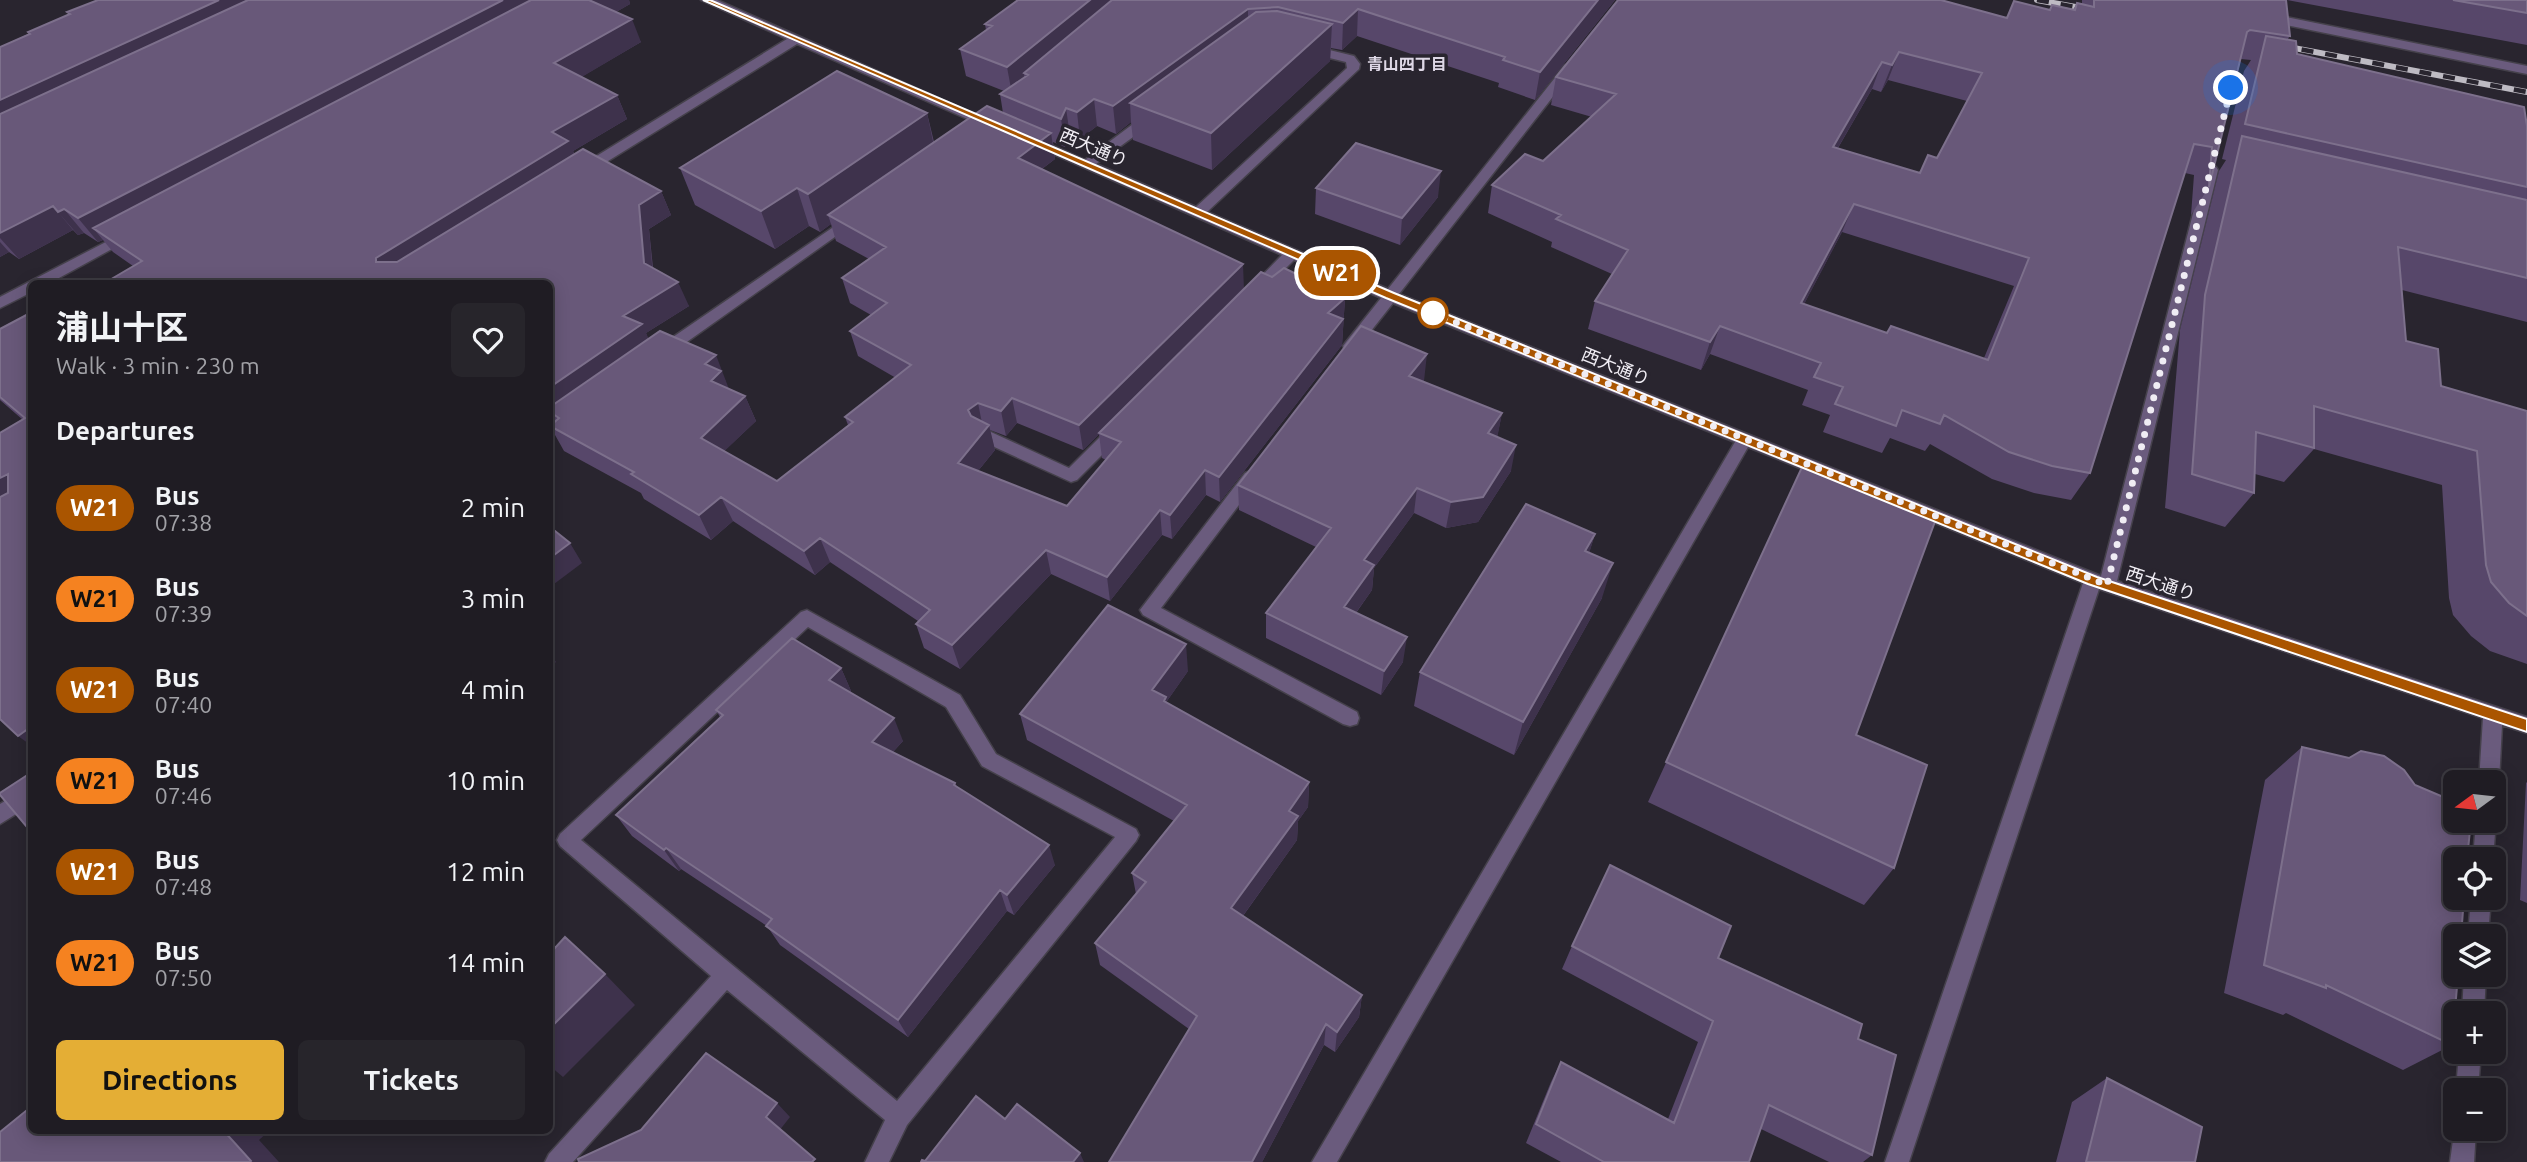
<!DOCTYPE html>
<html lang="en">
<head>
<meta charset="utf-8">
<style>
  :root { --surface:#1f1c23; --page:#27252b; --text:#f1f3f6; --muted:#a1a1a6; --line:#3c3a41; --accent:#e4ae35 }
  body { margin:0; font-family:Ubuntu,"Noto Sans JP",sans-serif; background:var(--page); color:var(--text); height:100vh; display:flex; flex-direction:column; font-size:26px; white-space:nowrap }
  * { box-sizing:border-box; margin:0 }
  p { font-size:23px; color:var(--muted) }
  .icon { flex:none; width:38px; height:38px; fill:none; stroke:currentColor; stroke-width:2; stroke-linecap:round; stroke-linejoin:round }
  .map { position:relative; flex:1; overflow:hidden }
  .drawer { position:absolute; left:28px; top:280px; width:525px; height:854px; display:flex; flex-direction:column; background:var(--surface); border-radius:10px; box-shadow:0 4px 18px #0003,0 0 0 2px var(--line) }
  .drawer>* { flex:none }
  .badge { padding:0 14px; border-radius:23px; font-size:24px; line-height:46px }
  .needle { width:46px; rotate:255deg }
  .fabs { position:absolute; left:2443px; top:770px; display:grid; gap:14px }
  .fabs a { display:grid; place-items:center; width:63px; height:63px; border-radius:10px; background:var(--surface); box-shadow:0 4px 18px #0003,0 0 0 2px var(--line); font-size:35px }
  .you { position:absolute; width:35px; height:35px; margin:-18px; border:5px solid #fff; border-radius:50%; background:#1a73e8; box-shadow:0 0 0 10px #1a73e833 }
  .map>.badge { position:absolute; translate:-50% -50%; box-shadow:0 0 0 4px #fff }
  h2 { padding:0 28px; font-size:26px; line-height:63px }
  .round { display:grid; place-items:center; flex:none; width:74px; height:74px; border-radius:10px; background:var(--page) }
  .overview { display:flex; align-items:center; justify-content:space-between; height:119px; padding:0 28px }
  h1 { font-size:33px; font-weight:700; line-height:52px }
  .cta { display:flex; gap:14px; margin-top:auto; padding:14px 28px }
  .cta a { flex:1; height:80px; border-radius:10px; background:var(--accent); color:#111; font-size:28px; font-weight:700; line-height:80px; text-align:center }
  .cta a+a { background:var(--page); color:var(--text) }
  ul { padding:0; list-style:none }
  li { display:flex; align-items:center; gap:21px; height:91px; padding:0 28px }
  li div { flex:1 }
  li b { display:block; font-size:26px }
  li em { font-style:normal }
  li .badge { min-width:77px; font-weight:700; text-align:center }
  .map>svg:first-child { display:block }
</style>
</head>
<body>
<div class="map">
<svg width="2527" height="1162" viewBox="0 0 2527 1162">
  <rect width="100%" height="100%" fill="#29252f"/>
  <g fill="none" stroke-linecap="round" stroke-linejoin="round">
    <!-- minor casing -->
    <g stroke="#45414b" stroke-width="3">
      <path id="minor" d="M701,0h16l282,125 -6,4 -5,-1 -191,-84 -210,130h-10v-6l210,-129z
        M2266,13l261,53v8l-265,-54v-6z
        M1309,45l45,11 6,8 -1,5 -152,143 181,77 177,-224h8v6l-174,223 702,282 103,-406 7,-4 5,1 2,3 -101,411 410,136v16l-25,-8 -3,57 -3,6 -2,1v-7h-15l4,-64 -384,-129 -190,573h-24l198,-579 -335,-136 -411,715h-25l423,-720 -342,-139 -37,47h-10l-3,-4 3,-4 35,-44 -87,-38 -36,36h-10l-2,-3 2,-3 34,-35 -254,-112 7,-4 5,1 45,20 60,-45h10v6l-59,43 100,43 151,-139 -1,-6 -41,-10v-6z
        M851,215l5,1v6l-189,134h-10l-3,-4 3,-4z
        M127,231l7,4 -2,3 -84,46h-16v8l-32,16v-11z
        M1117,424l8,6 -2,4 -46,46 -6,2 -92,-42 -2,-4 8,-6 6,2 78,36 42,-42z
        M1251,471l6,2 2,4 -2,4 -96,127 196,104 2,6 -2,6 -7,2 -7,-2 -200,-109 -3,-5 105,-137z
        M807,610l153,85 36,59 140,75 3,6 -3,6 -229,284 -18,37h-24l20,-42 -158,-130 -154,172h-28l4,-8 162,-178 -151,-130 -3,-6 3,-6 241,-222zM808,627l138,80 36,59 133,71 -218,264 -316,-261z
        M32,785v19l-32,20v-20z
        M2494,816l2,5 -3,38h-20l3,-38h18z
        M2471,898h20l-3,38h-20z
        M2464,975h22l-2,38h-22z
        M2459,1052h22l-3,38h-22z
        M2455,1125v4h21l-2,33h-24z"/>
    </g>
    <!-- minor -->
    <use href="#minor" fill="#6a5b7d" fill-rule="evenodd"/>
    <!-- rail casing -->
    <g stroke="#bebbc3" stroke-width="6">
      <path id="rail" d="M2037,0l55,10
        M2278,45l249,47"/>
    </g>
    <!-- rail -->
    <use href="#rail" stroke="#29252f" stroke-width="4.5" stroke-dasharray="12" stroke-linecap="butt"/>
  </g>
  <!-- wall -->
  <path fill="#57476a" fill-rule="evenodd" d="M98,0h531l1,4 -14,8 25,30 -60,35 36,18 10,24 -54,32 2,4 86,36 10,24 -22,14 4,39 36,38 -43,27 2,6 78,42 -1,1 3,6 17,8 11,25 -32,30 53,30 71,-56 -3,-8 51,-39 -38,-22 -8,-25 21,-16 -21,-12 -8,-25 27,-19 -33,-18 -5,-17 -11,8 -11,-6 -34,23 -80,-44 -15,-37 247,-55 7,29 69,-29 -3,-19 4,-3 -38,-15 -6,-27 26,-19 -1,-6 33,-24h597l-80,100 -37,-13 1,-4 -142,-47 -15,14 -11,-2 -1,13 -118,109 -79,-30 -2,-18 -15,12 -19,-8 -17,13 -10,-3 -5,11 -12,-5 2,17 -13,10 202,120 28,-12 73,21 -3,47 -122,157 -14,-7 -34,44 -10,-4 -52,66 -59,-27 -91,95 -36,-21 -8,-24 2,-3 -88,-59 -15,13 -82,-54 -22,19 -67,-41 -3,-6 -77,-42 -14,-25 3,-3 -2,-4 -1,1v-136l-417,-18 -20,-14 -10,-12 -5,2 -14,-9 -6,2 -5,-5 -54,29 -10,-7 -9,5v-210l69,-32 -2,-3zM1017,423l66,27 16,-16 3,24 4,2 -39,46 -89,-35 17,-21 -5,-20 16,6z
    M2082,0h204l4,36 -3,4 10,14 230,72v196l-125,-32 4,51 35,45 86,25v253l-37,-13 -19,-15 -18,-21 -4,-17 -7,-113 -128,-36 -30,33 -29,-8 -1,19 -29,34 -60,-19 15,-178 39,-159 7,-11 -4,-1 22,-88 7,-11 -10,-1 -32,128 -18,28 3,-40 -9,-2 -95,300 -19,27 -37,-7 -42,-14 -62,-35 -5,7 -35,-13 -8,15 -59,-21 7,-17 -28,-10 6,-15 -98,-36 -9,16 -113,-41 7,-28 17,-27 -61,-27 1,-5 -64,-29 4,-28 51,-24 49,-44 -41,-12 5,-28 450,-59 44,-9 23,1 4,-7 5,1zM1888,80l79,21 -30,57 -17,15 -82,-25 34,-59 9,3zM1842,232l172,54 -30,72 -97,-25 -83,-29z
    M2287,0h240v45z
    M1316,188l122,9 -38,48 -85,-31z
    M32,312v434l-9,-326 -23,-20v-71z
    M1424,381l-1,1 79,31 -5,24 14,34 -33,51 -32,6 -32,-15 -40,55 -2,22 -16,23 47,49 -22,33 -115,-57v-25l50,-66 -77,-37 -1,-25z
    M1803,465l53,270 38,133 -30,37 -216,-103z
    M1595,534l-6,19 13,45 -88,157 -100,-49 6,-34z
    M841,668l10,23 -1,1 53,49 -10,11 62,31 2,4 98,78 -41,50 -7,-4 -99,126 -128,-92 -13,-19 -86,-57 -2,2 -47,-35 -16,-21 104,-98 -4,-7z
    M1188,671l-21,30v2l142,79 -1,25 -10,14 -1,19 -54,76 119,79 -3,22 -24,35 -11,-7 -62,117h-153l80,-133 -89,-64 -5,-22 41,-49 -4,-21 42,-52 -147,-81 -7,-26z
    M2302,747l47,11 103,287 -49,25 -117,-57 -3,2 -59,-22 41,-213z
    M2527,782v121l-7,-3 6,-117z
    M1572,946l146,12 140,81 14,116 -9,7h-34l-68,-33 -12,33h-188l-35,-19 25,-61 10,-20 107,57 30,-77 -136,-73z
    M2107,1078l88,84h-139l16,-60z"/>
  <!-- shaded-wall -->
  <path fill="#3e324c" d="M219,0h65l-284,133v-33z
    M503,0h55l-465,228 10,12 -5,2 -20,-24z
    M588,0h41l1,4 -33,19z
    M1090,0h36l-102,73 1,10 -13,11 -5,-27z
    M1598,0h17l-80,100 5,-28z
    M1248,9v27l-118,67 1,19 -15,12 -3,-28z
    M1358,9l-1,27 -15,14 1,-27z
    M632,19l9,23 -76,45 -11,-24z
    M1332,24l-2,37 -118,109 -1,-37z
    M1899,52l-11,28 -7,12 11,-27z
    M1882,62l-10,27 -50,86 11,-28z
    M617,95l10,24 -54,32 6,14 -187,117 -16,-20v-4l176,-126z
    M1094,99l3,27 -17,13 -3,-27z
    M1066,108l4,28 -5,11 -4,-28z
    M927,113l8,38 -107,64 3,9 -11,8 -12,-38z
    M1051,133l4,26 -32,24 -5,-25z
    M1441,171l-3,26 -38,48 2,-27z
    M797,188l12,38 -34,23 -14,-38z
    M661,191l10,24 -22,14 5,58 -10,-24 -5,-58z
    M1854,204l-12,28 -52,99 11,-28z
    M53,206l20,24 -54,29 -19,-21v-5z
    M64,209l20,24 -6,2 -20,-23z
    M0,242l9,10 -9,5z
    M1243,264l1,26 -161,160 -4,-25z
    M678,282l11,24 -43,27 7,15 -103,64v-25l73,-71z
    M1345,298l-3,47 -122,157 -1,-25 109,-164z
    M1720,326l-10,28 -9,16 9,-28z
    M1427,354l-3,27 -18,21 3,-26z
    M716,355l16,42 -10,9 -17,-42z
    M745,396l11,25 -44,42 -11,-25z
    M1012,398l5,25 -11,13 -5,-25z
    M978,403l5,25 -9,7 -6,-25z
    M1502,413l-5,26 -9,-6z
    M989,425l6,25 -31,38 -6,-25z
    M1516,445l-5,26 -33,51 -32,6 5,-26z
    M1205,470l1,25 -34,44 -2,-24z
    M8,474l24,22 -32,18v-36z
    M1417,488l-3,25 -40,55 -2,22 -30,42 2,-25 20,-47z
    M721,497l12,24 -22,19 -12,-25z
    M1160,510l2,25 -52,66 -3,-24z
    M1595,534l-11,36 1,-19z
    M820,538l10,24 -15,13 -11,-24z
    M570,543l12,20 -32,24v-29z
    M1046,550l5,24 -91,95 -8,-24z
    M1613,563l-11,35 -88,157 9,-33z
    M1407,637l-4,25 -22,33 3,-24z
    M1186,644l2,27 -21,30 2,23 -17,-34z
    M550,653l6,9 -6,5z
    M841,668l10,23 -11,12 -11,-23z
    M894,718l9,23 -22,24 -9,-23z
    M32,726v20l-14,-10z
    M1309,782l-1,25 -10,14 -1,19 -65,91 -1,-23 58,-97z
    M1049,845l6,20 -41,50 -7,-20z
    M666,848l15,21 -2,2 -15,-21z
    M1000,890l7,21 -99,126 -10,-17z
    M605,974l30,31 -72,72 -13,-11v-38z
    M1362,995l-3,22 -24,35 2,-20z
    M1326,1024l-2,21 -62,117h-10z
    M777,1103l13,14 -11,14 -13,-14z
    M223,1130h47l-11,10 20,22h-29z
    M1080,1153l4,9h-11z"/>
  <!-- building -->
  <path fill="#685879" stroke="#7d708c" stroke-width="2" fill-rule="evenodd" d="M98,0h121l-219,100v-53l30,-13 -2,-2 42,-18 -3,-2z
    M248,0h255l-425,218 -14,-9 -6,3 -5,-6 -53,27v-119z
    M531,0h58l43,19 -78,44 63,32 -65,37 16,9 -192,117v4h21l186,-113 78,42 -22,14 5,58 34,19 -55,34 19,8 -92,63v-103h-447l39,-23 -49,-33z
    M1018,0h72l-83,67 -47,-18 32,-23 -7,-2z
    M1112,0h486l-58,72 -37,-12 2,-3 -147,-48 -15,14 -65,-16 -30,2 -135,97 -19,-7 -17,13 -11,-4 -5,11 -61,-25 28,-19 -4,-2z
    M1618,0h323l66,18 7,-17 36,9 2,-5 23,5 2,-7 17,4v-7h192l4,36 -40,-6 -3,2 -38,155 3,-40 -18,-3 -104,329 -38,-7 -43,-14 -65,-37 -4,9 -38,-14 -6,16 -61,-22 8,-17 -29,-10 7,-14 -101,-37 -10,16 -115,-41 33,-51 -72,-31 5,-4 -69,-30 33,-31 18,7 73,-67 -60,-17zM1899,52l83,21 -45,85 -9,-3 -8,18 -87,-26 49,-85 10,3zM1854,204l175,54 -41,102 -97,-34 -4,7 -86,-30z
    M2453,0h74v13z
    M1277,11l55,13 -121,109 -81,-30 126,-91z
    M2266,36l30,5 1,13 227,53 3,19v61l-282,-63z
    M837,71l90,42 -119,81 -11,-6 -36,23 -81,-43z
    M987,106l64,27 -33,25 225,106 -164,161 -67,-27 -11,13 -23,-8 -10,7 3,6 18,9 -31,38 109,43 54,-64 -22,-9 162,-161 11,5 12,-9 61,30 -17,15 15,6 -124,158 -14,-7 -35,45 -10,-5 -53,67 -61,-27 -94,95 -36,-21 14,-14 -110,-72 -16,13 -83,-54 -22,18 -68,-41 3,-2 -84,-46 9,-8 -9,-6v-5l110,-76 56,24 -11,9 16,7 -10,10 34,15 -44,42 76,43 76,-59 -8,-5 66,-52 -61,-34 37,-28 -45,-25 44,-31 -58,-32z
    M2242,136l285,64v78l-129,-31 8,94 32,8 3,37 86,25v205l-18,-13 -18,-21 -5,-17 -9,-114 -163,-45v42l-58,-16 -2,61 -62,-19 13,-179z
    M1356,143l85,28 -39,47 -86,-30z
    M32,312v414l-14,10 -18,-17v-222l8,-4v-19l-8,4v-45l25,-15 -25,-21v-68z
    M1361,326l66,28 -18,22 93,37 -14,20 28,12 -33,52 -32,5 -34,-14 -53,72 10,5 -30,42 63,30 -23,34 -118,-58 65,-85 -93,-43z
    M1803,465l134,51 -81,219 71,30 -33,103 -228,-106z
    M1526,504l69,30 -10,17 28,12 -90,159 -103,-50z
    M550,527l20,16 -20,15z
    M1108,605l78,39 -34,46 14,7 -2,4 145,81 -20,29 9,5 -67,92 131,87 -25,37 -11,-8 -74,138h-143l88,-146 -102,-73 51,-61 -14,-9 55,-68 -167,-91z
    M792,638l49,30 -12,12 65,38 -22,24 83,41 -1,2 95,60 -42,50 -7,-5 -102,130 -132,-94 6,-7 -106,-71 -2,2 -48,-35 107,-100 -7,-5z
    M2302,747l47,11 12,-7 23,5 20,14 11,15 40,17v19h16l-4,38h-12v39h9l-3,38h-6v39h3l-6,70 -126,-60v3l-62,-23z
    M32,772v61l-32,-38v-2z
    M1610,865l121,61 -13,32 144,66 -4,15 38,16 -24,100 -103,-50 -20,57h-145l-68,-38 25,-62 113,61 39,-102 -141,-75z
    M565,937l40,37 -55,54v-85l5,5z
    M706,1053l71,50 -11,14 49,42 -3,3h-233l-1,-3 63,-29z
    M2107,1078l95,49 -7,35h-109z
    M976,1096l29,23 12,-15 63,49 -7,9h-152l1,-2 3,1z
    M32,1106v24h191l28,31 -1,1h-250v-30z"/>
  <!-- line -->
  <path fill="#a50" stroke="#fff" stroke-width="2" d="M703,0h7l684,293 703,284 430,142v13l-439,-148 -702,-286z"/>
  <g fill="none" stroke-linecap="round" stroke-linejoin="round">
    <!-- walk -->
    <path stroke="#f0edf4" stroke-width="7" stroke-dasharray="0 12.6" d="M1433,313l674,272 124,-497"/>
  </g>
  <!-- markers -->
  <circle fill="#fff" stroke="#a50" stroke-width="3.5" cx="1433" cy="313" r="14"/>
  <g text-anchor="middle" dominant-baseline="central" stroke-width="7" stroke-linejoin="round" paint-order="stroke">
    <!-- far-neighbourhood labels -->
    <g font-size="16" font-weight="bold" fill="#ded8e6" stroke="#29252f">
      <text x="1407" y="64">青山四丁目</text>
    </g>
    <!-- street labels -->
    <g font-size="18" fill="#f0edf4" stroke="#29252f">
      <text transform="translate(1094 147) rotate(23)">西大通り</text>
      <text transform="translate(1616 366) rotate(22)">西大通り</text>
      <text transform="translate(2161 583) rotate(18)">西大通り</text>
    </g>
  </g>
</svg>
<div class="fabs">
<a><svg class="needle" viewBox="-14 -14 28 28"><path d="M0-13l5 13h-10z" fill="#e53935"/><path d="M0 13l5-13h-10z" fill="#a1a1a6"/></svg></a>
<a><svg class="icon" aria-label="locate" viewBox="0 0 24 24"><circle cx="12" cy="12" r="6"/><path d="M12 2v4M12 18v4M2 12h4M18 12h4"/></svg></a>
<a><svg class="icon" aria-label="layers" viewBox="0 0 24 24"><path d="M12 4l9 5-9 5-9-5zM3 14l9 5 9-5"/></svg></a>
<a>+</a>
<a>−</a>
</div>
<div class="you" style="left:2231px;top:88px"></div>
<b class="badge" style="left:1337px;top:273px;background:#a50;color:#fff">W21</b>
<section class="drawer">
<div class="overview"><div><h1>浦山十区</h1><p>Walk · 3 min · 230 m</p></div><a class="round"><svg class="icon" aria-label="heart" viewBox="0 0 24 24"><path d="M12 20l-8-8c-3-5 5-10 8-4 3-6 11-1 8 4z"/></svg></a></div>
<h2>Departures</h2>
<ul>
<li><span class="badge" style="background:#a50;color:#fff">W21</span><div><b>Bus</b><p>07:38</p></div><em>2 min</em></li>
<li><span class="badge" style="background:#f58220;color:#111">W21</span><div><b>Bus</b><p>07:39</p></div><em>3 min</em></li>
<li><span class="badge" style="background:#a50;color:#fff">W21</span><div><b>Bus</b><p>07:40</p></div><em>4 min</em></li>
<li><span class="badge" style="background:#f58220;color:#111">W21</span><div><b>Bus</b><p>07:46</p></div><em>10 min</em></li>
<li><span class="badge" style="background:#a50;color:#fff">W21</span><div><b>Bus</b><p>07:48</p></div><em>12 min</em></li>
<li><span class="badge" style="background:#f58220;color:#111">W21</span><div><b>Bus</b><p>07:50</p></div><em>14 min</em></li>
</ul>
<div class="cta"><a>Directions</a><a>Tickets</a></div>
</section>
</div>
</body>
</html>
